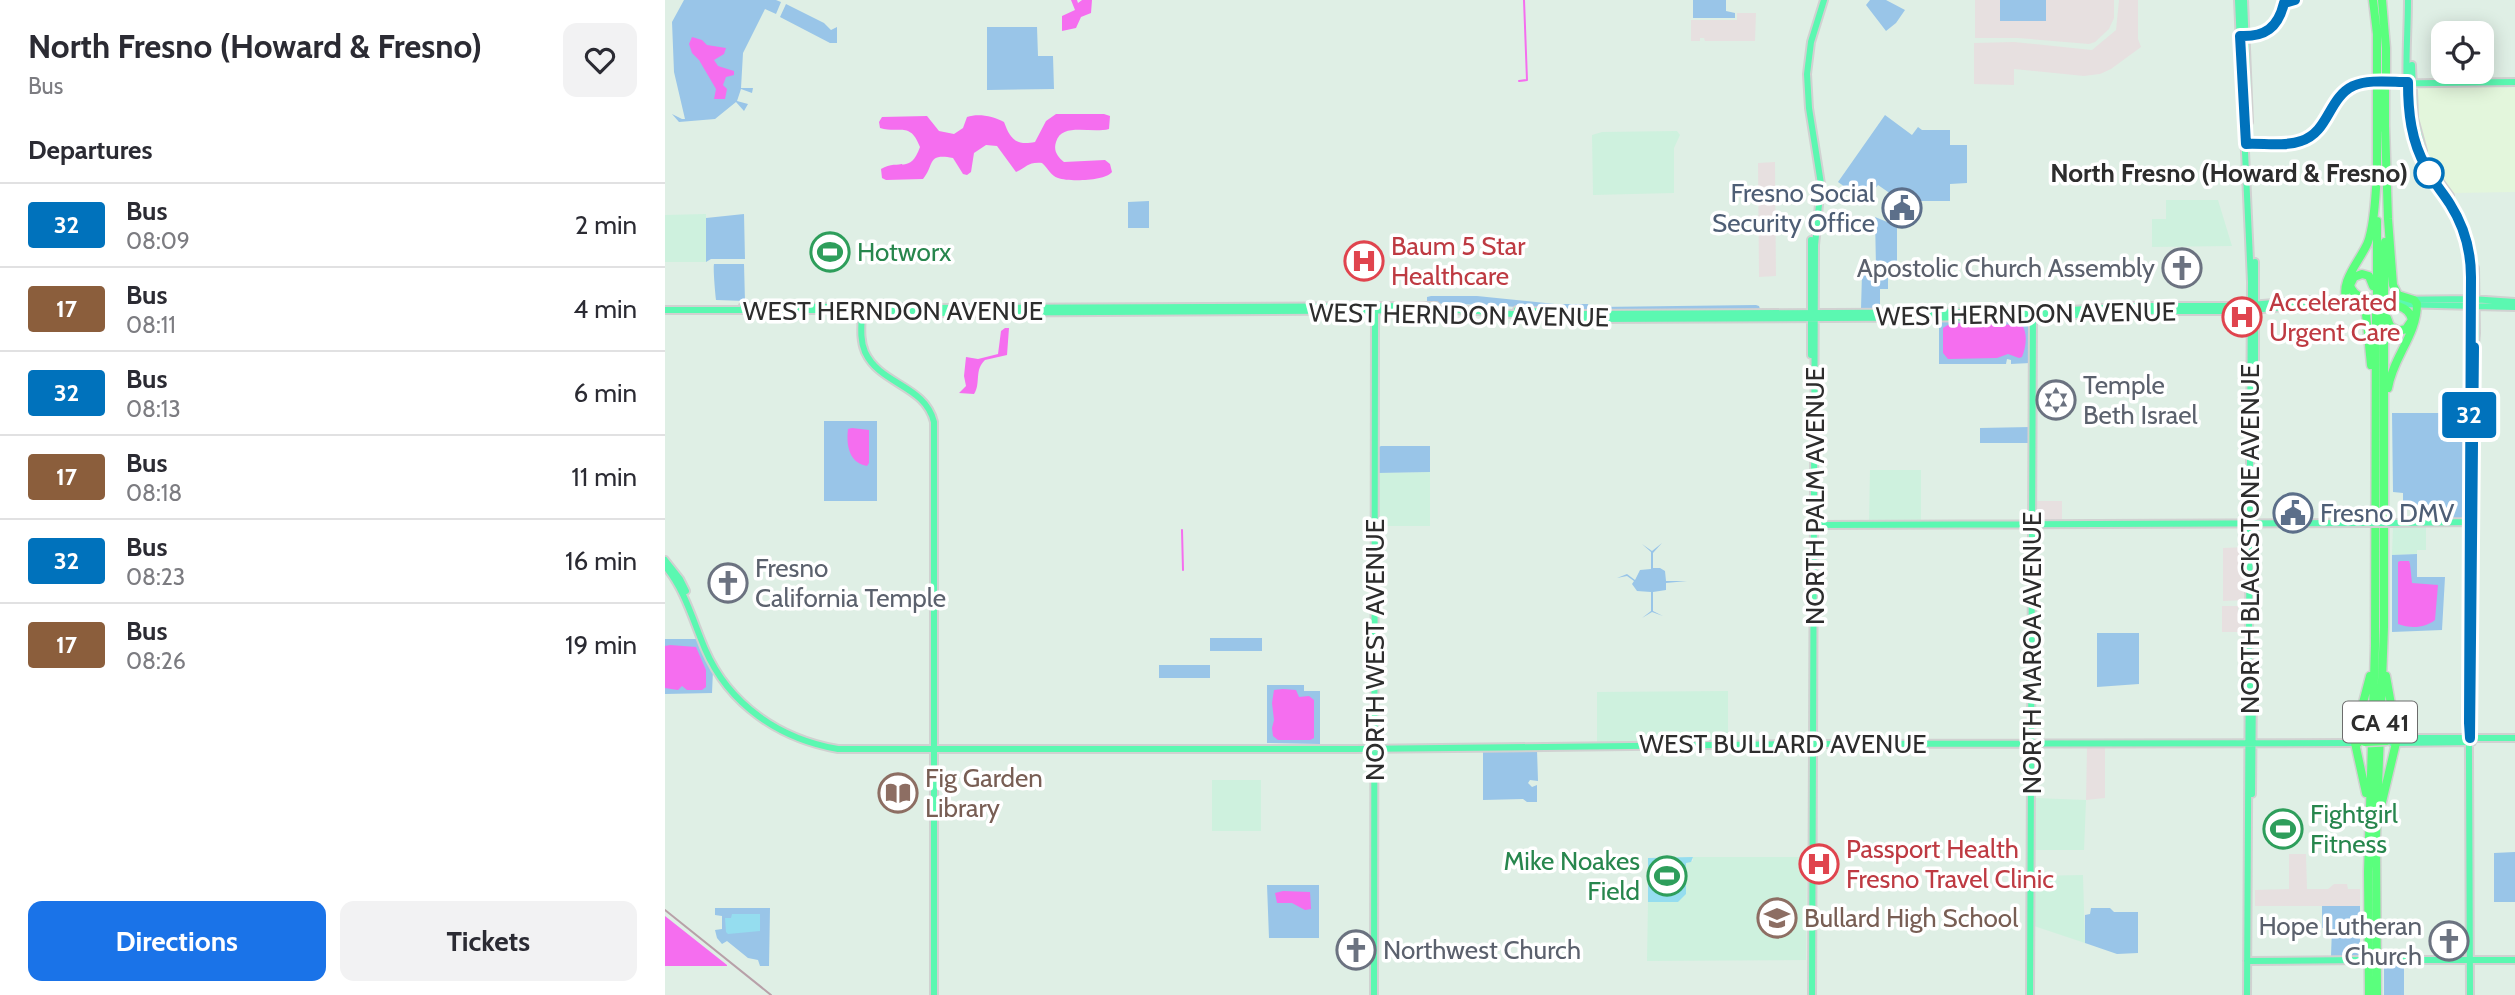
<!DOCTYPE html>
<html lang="en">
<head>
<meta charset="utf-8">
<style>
  :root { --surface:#fff; --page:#f2f2f3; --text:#2b2b33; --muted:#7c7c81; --line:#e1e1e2; --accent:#1a73e8 }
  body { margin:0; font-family:Cabin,sans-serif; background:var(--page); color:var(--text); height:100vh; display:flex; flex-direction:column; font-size:26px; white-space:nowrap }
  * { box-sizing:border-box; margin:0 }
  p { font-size:23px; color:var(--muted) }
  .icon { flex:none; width:38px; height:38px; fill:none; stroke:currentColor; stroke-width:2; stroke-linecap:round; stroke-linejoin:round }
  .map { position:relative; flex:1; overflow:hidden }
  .side { display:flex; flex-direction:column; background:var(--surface); width:665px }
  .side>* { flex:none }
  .badge { padding:0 14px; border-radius:5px; font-size:24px; line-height:46px }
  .fabs { position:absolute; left:1766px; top:21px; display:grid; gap:14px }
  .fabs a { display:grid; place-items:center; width:63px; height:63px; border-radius:14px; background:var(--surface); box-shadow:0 4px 18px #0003; font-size:35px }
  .map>.badge { position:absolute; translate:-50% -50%; box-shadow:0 0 0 4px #fff }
  h2 { padding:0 28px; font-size:26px; line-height:63px }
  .round { display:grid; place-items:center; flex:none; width:74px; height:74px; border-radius:14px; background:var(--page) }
  .overview { display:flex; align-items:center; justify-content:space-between; height:119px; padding:0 28px }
  h1 { font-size:33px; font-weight:700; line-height:52px }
  .primary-button { display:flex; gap:14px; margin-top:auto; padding:14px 28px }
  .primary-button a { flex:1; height:80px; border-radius:14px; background:var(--accent); color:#fff; font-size:28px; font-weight:700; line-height:80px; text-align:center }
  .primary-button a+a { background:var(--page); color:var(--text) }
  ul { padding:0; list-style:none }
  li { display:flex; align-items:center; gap:21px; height:84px; padding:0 28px; border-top:2px solid var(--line) }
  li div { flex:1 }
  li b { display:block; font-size:26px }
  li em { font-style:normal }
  li .badge { min-width:77px; font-weight:700; text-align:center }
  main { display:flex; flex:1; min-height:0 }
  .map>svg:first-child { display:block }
</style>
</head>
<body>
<main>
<section class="side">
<div class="overview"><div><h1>North Fresno (Howard &amp; Fresno)</h1><p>Bus</p></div><a class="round"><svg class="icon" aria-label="heart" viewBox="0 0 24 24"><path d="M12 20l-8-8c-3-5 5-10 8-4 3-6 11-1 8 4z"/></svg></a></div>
<h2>Departures</h2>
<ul>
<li><span class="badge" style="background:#0072bc;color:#fff">32</span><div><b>Bus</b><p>08:09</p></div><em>2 min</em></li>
<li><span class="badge" style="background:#8b5e3c;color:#fff">17</span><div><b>Bus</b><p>08:11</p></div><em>4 min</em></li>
<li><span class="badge" style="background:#0072bc;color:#fff">32</span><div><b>Bus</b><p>08:13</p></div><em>6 min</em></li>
<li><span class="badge" style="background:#8b5e3c;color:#fff">17</span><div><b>Bus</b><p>08:18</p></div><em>11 min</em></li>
<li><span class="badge" style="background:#0072bc;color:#fff">32</span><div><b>Bus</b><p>08:23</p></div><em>16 min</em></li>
<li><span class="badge" style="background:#8b5e3c;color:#fff">17</span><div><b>Bus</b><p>08:26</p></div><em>19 min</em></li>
</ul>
<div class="primary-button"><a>Directions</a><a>Tickets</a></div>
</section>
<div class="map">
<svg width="1850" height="995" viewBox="0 0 1850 995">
  <rect width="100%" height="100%" fill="#dfefe5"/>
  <!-- industrial -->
  <path fill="#e7e0e0" d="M1310,0h25v21l46,-21h68v18l-5,11 -14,13 -6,2 -71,-6h-43z
    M1454,0h19v39l3,8 -30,22 -11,5 -16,2 -70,-7v16l-40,-1v-41l40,-1 78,8 24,-20z
    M1072,13h19l-1,28h-50l-1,-3h-4v3h-9v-21h46z
    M1110,162l1,114 -17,1 -1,-114z
    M1371,501h26v20h-25z
    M1582,547v53l-24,1v-53z
    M1557,606h25v2h-9v8h9l-1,16h-24z
    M1422,747l18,1v50l-19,2z
    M1624,854h17l1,35h21l6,-5h13l1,5h12v17h-105v-16l34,-1z"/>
  <!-- education -->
  <path fill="#cef1de" d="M1012,131l3,4 -6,13v45l-81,2 -1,-60 10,-3z
    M1501,200h52l14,46 -80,1v-28h14z
    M41,214v48h-41v-47z
    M1205,470h51v51l-52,1z
    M765,472v54h-53v-53z
    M1728,526h33v24h-9v4l-25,1z
    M1063,691v51h-131v-50z
    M547,780h49v51h-49z
    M1370,798l51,2 -2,50h-49z
    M1028,857h114l-1,103 -159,1 1,-59h30l8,-40 7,-1z
    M1418,875l2,68 -51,-17v-50z"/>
  <!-- medical -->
  <path fill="#e3f6dc" d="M1822,86l20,2 8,-1v105l-64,1 -17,-27 -1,-8 -3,-1 -4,-7 -9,-32 -1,-30z"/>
  <!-- green -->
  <path fill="#99c5e8" d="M19,0h92l5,2 -5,12 -11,-5 -22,44 -2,35h12l-1,5 -11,-4 -4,12 11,3 -4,7 -8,-9 -21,17 -36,3 -7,-8 10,5h3l-11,-47 -2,-50z
    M1028,0h33v11l9,2v5h-42z
    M1205,0h16l19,10 -9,13 -10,8 -20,-26z
    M1335,0h46v21h-46z
    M121,4l38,19 7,7 6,-3v16h-7l-50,-26z
    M322,27h50l1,29h15l1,33 -67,1z
    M1220,115l27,20 6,-8 4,3h28v15h17v38l-17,1v17h-33v19h-5l-1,-26h-20l-13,-9 -11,14 -4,-2 -1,2 -24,-17z
    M484,201v27h-21v-26z
    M79,214l1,45h-34l-5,3v-44z
    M1210,217l22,9v41l-9,1v21h-8v20h-19l1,-35h-7v-2l21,-5z
    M49,264h30l1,37 -29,-1c-1,-9 -3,-32 -2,-36z
    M766,296h46l78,8h33l1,5 -11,3 -88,-7 -112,-3h49v-5z
    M1091,305l3,1 1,3h47l-207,2 -2,-4z
    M1274,320h89l2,2v41l-19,1v-4l-4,-1 -1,5h-67z
    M1727,413h75l-3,105 -52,1v-9h-9v-17l-10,-1z
    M159,421h53v80h-53z
    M1365,427v16h-50v-15z
    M716,446h49v26l-53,1v-25z
    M997,543l-9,10v15h7l5,3 1,10h21l-21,2v7l-13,2v19l10,5 -11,-4 -10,6 9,-7v-19l-14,-1 -5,-7 2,-3 -7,-5 -10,2 10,-4 8,6 5,-10 11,-1v-17l-9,-8 10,7z
    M1752,554v23h28l-3,53 -50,2v-77z
    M1432,633h42v51l-42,3z
    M545,638h52v13h-52z
    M0,639h34l14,31 -1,23 -47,1z
    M494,665h51v13h-51z
    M602,685h37v6h16v53l-53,-1z
    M818,750h54l1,31 -8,-1 -2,3 4,4 5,-2v17h-10l-4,-3 -40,1z
    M1850,852v50h-21v-49z
    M602,885h52v53h-50z
    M1657,906h38v50h-29l1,-28h-10z
    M50,908h55l-1,58h-9l-2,-6 -10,-2 -21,-17 -5,3 -5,-6 -2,-8 7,-1v-13l-7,-1z
    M1426,908h19l4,4h24v41l-21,1 -32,-11v-28l5,-1z
    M1719,964h20v31h-20z"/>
  <!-- pitch -->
  <path fill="#95ddef" d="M1028,857l-2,5 -5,1v31l-8,8h-30v-44z
    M67,914h28v17l-32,3 -2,-2 -1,-14h6z"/>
  <!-- water -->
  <path fill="#f56eef" d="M406,0h6l1,3 4,-3h10l-1,13 -10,4 -5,11 -14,3v-15l13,-6z
    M27,37l10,3 5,5 19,3 -2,6 -10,6 4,6 16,5v4l-8,2 -3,8 4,4 -2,10h-11l2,-10 -17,-29 -7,-7 -3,-9z
    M391,114h48l6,2 -1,13c-18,5 -47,-7 -53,13 -3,9 2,15 8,20l41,-2 5,4 2,8c-7,9 -43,10 -54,6 -7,-2 -10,-10 -16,-15 -15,-1 -14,4 -26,9l-19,-26 -11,-1 -12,8 -3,19 -4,3 -4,-1 -10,-16c-27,-5 -18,7 -30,21l-37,1 -4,-2 -1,-9c19,-11 29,6 39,-22 -10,-26 -20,-13 -40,-19l-1,-6 3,-5 45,-1 12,15 15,3 9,-6 4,-11c11,-4 26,-1 37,5 6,16 11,24 31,20l11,-21z
    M1286,323l71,2c6,9 4,22 0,32l-3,1 -11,-4 -11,4 -49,1 -5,-6v-25z
    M340,328h4l-2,27 -22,5c-11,10 -4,23 -11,34l-15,-1 7,-7 -2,-10 2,-19 12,2 20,-5 3,-23z
    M187,428l17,2v33l-2,3c-18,-3 -21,-21 -19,-37z
    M1735,561h9l1,3 2,19 26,2 -3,35c-10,8 -24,9 -37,4v-62z
    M5,645l26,2 10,23v17l-4,3h-15l-5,-4 -4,4 -13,-2v-42z
    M618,689l13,1 3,7 10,-1 5,4v38l-4,2h-32l-5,-4 -1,-8 2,-8 -2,-17 2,-13z
    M618,891l27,1 1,17 -6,1 -13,-7h-15l-2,-10z
    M0,916l62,49v1h-62z"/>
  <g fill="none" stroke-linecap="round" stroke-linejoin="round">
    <!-- stream -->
    <path stroke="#f56eef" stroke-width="2" d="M854,81l8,-1 -3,-80
      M517,530l1,40"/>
    <!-- major casing -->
    <g stroke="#d1d1d1" stroke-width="10">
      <path id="major" d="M1573,0l13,282 -4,713
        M1579,0l5,122
        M1743,0c0,45 -7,102 8,145 8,23 22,39 35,60 12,20 19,43 20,66l-3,251 2,473
        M1747,65l2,53 9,33
        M1581,144c18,-1 40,3 56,-3 29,-11 28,-47 58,-57l155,-2
        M1769,174l16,22
        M1590,262v98
        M1723,300l83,-1 44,3
        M1733,304l117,3
        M78,306l211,2 482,-2
        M197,308c0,15 -3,30 3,44 15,33 60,33 69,70v573
        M0,310h169l109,3 523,-3 90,8 35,1 454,-2 89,-6h109l69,-7h61
        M852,310l59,4 462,-2 97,-6h104l69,-6h58
        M1146,355v-115
        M1809,355l2,-22 -1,-65
        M1726,523l80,-1
        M1146,525l558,-2
        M0,560l15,19 6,12
        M0,566c20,24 28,55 40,83 24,56 75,90 133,100h517l456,-5 546,-1
        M1729,738h121
        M1727,743l80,-1
        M1587,794l1,-112
        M1717,960h133
        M1582,961l116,-1
        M709,995l1,-687
        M1147,995l3,-750 6,-61 -12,-76 -2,-34 4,-32 13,-42
        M1365,995l3,-681"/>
    </g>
    <!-- highway casing -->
    <g stroke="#d1d1d1" stroke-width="11">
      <path id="highway" d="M1708,0l4,34v42
        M1717,0l4,48v27
        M1712,89v91
        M1720,90v41
        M1720,126l3,93 5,66 5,10 16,5 3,4c0,31 -24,53 -29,84
        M1708,286l-4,-10 -7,-2 -8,3 -4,8c4,17 26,14 41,15
        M1712,295v-74
        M1719,295l1,-53
        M1704,304c15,1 39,-3 43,16l-6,9 -8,2 -8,-5 -3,-8
        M1706,365l-5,-51 -4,-6 -14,-5c-11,-20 13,-43 20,-61 7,-20 7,-45 9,-66
        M1721,676l11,62 -11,3
        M1692,741l-2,2 11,50
        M1693,743l-4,-6 16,-61
        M1717,802l14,-59 -4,-4
        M1704,995l-1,-123 7,-226 1,-337
        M1712,995l-1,-156 8,-212v-318"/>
    </g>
    <!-- major -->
    <use href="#major" stroke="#5bf8b1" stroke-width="6"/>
    <!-- highway -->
    <use href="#highway" stroke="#5aff7d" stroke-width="8"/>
    <!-- rail -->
    <path stroke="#b8a1a9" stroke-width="2" d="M0,910l106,85"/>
    <!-- major-bridge casing -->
    <g stroke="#d1d1d1" stroke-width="10" stroke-linecap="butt">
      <path id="major-bridge" d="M1704,523h22
        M1698,960h19"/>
    </g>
    <!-- highway-bridge casing -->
    <g stroke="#d1d1d1" stroke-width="11" stroke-linecap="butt">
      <path id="highway-bridge" d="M1712,89v-13
        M1720,90l1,-15
        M1719,295v14
        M1711,309l1,-14
        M1700,742l21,-1"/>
    </g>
    <!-- major-bridge -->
    <use href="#major-bridge" stroke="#5bf8b1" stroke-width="6"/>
    <!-- highway-bridge -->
    <use href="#highway-bridge" stroke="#5aff7d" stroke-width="8"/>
  </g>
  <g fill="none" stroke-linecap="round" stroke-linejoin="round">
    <!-- line casing -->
    <g stroke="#fff" stroke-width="16">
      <path id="line" d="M1630,0l-11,3c-6,25 -19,34 -44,33l6,108c17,-1 39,3 55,-3 28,-9 27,-43 52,-55 16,-7 37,-4 55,-4 0,30 3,59 18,85 6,14 16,24 24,37 14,22 21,47 21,73l-2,446 1,15 4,-391"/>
    </g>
    <!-- line -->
    <use href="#line" stroke="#0072bc" stroke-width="10"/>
  </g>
  <!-- icons -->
  <defs>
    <g id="civic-ring" transform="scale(2.0125)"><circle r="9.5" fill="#fff" stroke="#5c6f8a" stroke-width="1.5"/><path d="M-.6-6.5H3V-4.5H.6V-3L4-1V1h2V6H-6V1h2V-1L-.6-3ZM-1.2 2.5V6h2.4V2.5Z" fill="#5c6f8a"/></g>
    <g id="stadium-ring" transform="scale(2.0125)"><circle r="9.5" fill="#fff" stroke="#2e9e5b" stroke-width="1.5"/><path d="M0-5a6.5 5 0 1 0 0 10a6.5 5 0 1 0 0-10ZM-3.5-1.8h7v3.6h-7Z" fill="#2e9e5b"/></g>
    <g id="hospital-ring" transform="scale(2.0125)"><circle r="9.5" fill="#fff" stroke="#e0444e" stroke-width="1.5"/><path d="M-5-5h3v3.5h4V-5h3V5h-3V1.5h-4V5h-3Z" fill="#e0444e"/></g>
    <g id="church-ring" transform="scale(2.0125)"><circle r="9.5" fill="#fff" stroke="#6b7280" stroke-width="1.5"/><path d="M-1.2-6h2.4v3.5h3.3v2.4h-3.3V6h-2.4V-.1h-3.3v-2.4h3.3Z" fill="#6b7280"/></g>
    <g id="synagogue-ring" transform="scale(2.0125)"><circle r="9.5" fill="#fff" stroke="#6b7280" stroke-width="1.5"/><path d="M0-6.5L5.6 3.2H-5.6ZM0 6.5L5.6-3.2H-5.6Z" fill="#6b7280"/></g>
    <g id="library-ring" transform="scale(2.0125)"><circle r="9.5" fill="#fff" stroke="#8d6e63" stroke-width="1.5"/><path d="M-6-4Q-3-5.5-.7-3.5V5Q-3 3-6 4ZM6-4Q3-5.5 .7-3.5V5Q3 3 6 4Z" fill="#8d6e63"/></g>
    <g id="school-ring" transform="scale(2.0125)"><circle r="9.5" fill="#fff" stroke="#8d6e63" stroke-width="1.5"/><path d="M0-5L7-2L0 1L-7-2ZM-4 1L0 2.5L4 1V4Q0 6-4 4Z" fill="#8d6e63"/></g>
  </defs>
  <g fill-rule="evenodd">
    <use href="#civic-ring" x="1237" y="208"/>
    <use href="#stadium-ring" x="165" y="252"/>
    <use href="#hospital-ring" x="699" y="261"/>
    <use href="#church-ring" x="1517" y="268"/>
    <use href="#hospital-ring" x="1577" y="317"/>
    <use href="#synagogue-ring" x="1391" y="400"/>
    <use href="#civic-ring" x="1628" y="513"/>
    <use href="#church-ring" x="63" y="583"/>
    <use href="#library-ring" x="233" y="793"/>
    <use href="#stadium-ring" x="1618" y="829"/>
    <use href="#hospital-ring" x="1154" y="864"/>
    <use href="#stadium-ring" x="1002" y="876"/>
    <use href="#school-ring" x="1112" y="918"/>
    <use href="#church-ring" x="1784" y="941"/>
    <use href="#church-ring" x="691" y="950"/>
  </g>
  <!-- markers -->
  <circle fill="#fff" stroke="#0072bc" stroke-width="3.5" cx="1764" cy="173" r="14"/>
  <g text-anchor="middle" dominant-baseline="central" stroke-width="7" stroke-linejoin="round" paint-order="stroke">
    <!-- shield labels -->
    <rect fill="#fff" stroke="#6c6c6c" stroke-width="2" x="1678" y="701.5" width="74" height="41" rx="5"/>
    <g font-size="24" font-weight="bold" fill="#2d2d2d">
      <text x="1715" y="722">CA 41</text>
    </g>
    <!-- stop labels -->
    <g font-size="26" font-weight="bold" fill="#2d2d2d" stroke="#fff" text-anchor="end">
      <text x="1743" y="173">North Fresno (Howard &amp; Fresno)</text>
    </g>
    <!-- service labels -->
    <g font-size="26" fill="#4e5e75" stroke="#fff" text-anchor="end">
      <text x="1210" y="193">Fresno Social<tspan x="1210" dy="30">Security Office</tspan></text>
      <text x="1655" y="513" text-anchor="start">Fresno DMV</text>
    </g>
    <!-- health labels -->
    <g font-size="26" fill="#be3a42" stroke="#fff" text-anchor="start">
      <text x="726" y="246">Baum 5 Star<tspan x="726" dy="30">Healthcare</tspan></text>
      <text x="1604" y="302">Accelerated<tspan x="1604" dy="30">Urgent Care</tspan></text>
      <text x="1181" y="849">Passport Health<tspan x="1181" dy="30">Fresno Travel Clinic</tspan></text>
    </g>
    <!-- leisure labels -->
    <g font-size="26" fill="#27864d" stroke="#fff" text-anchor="start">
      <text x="192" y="252">Hotworx</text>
      <text x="1645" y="814">Fightgirl<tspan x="1645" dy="30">Fitness</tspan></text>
      <text x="975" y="861" text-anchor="end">Mike Noakes<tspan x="975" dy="30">Field</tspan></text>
    </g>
    <!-- worship labels -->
    <g font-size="26" fill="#5b616d" stroke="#fff" text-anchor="start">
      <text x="1490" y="268" text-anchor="end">Apostolic Church Assembly</text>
      <text x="1418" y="385">Temple<tspan x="1418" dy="30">Beth Israel</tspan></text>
      <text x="90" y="568">Fresno<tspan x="90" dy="30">California Temple</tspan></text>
      <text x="1757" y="926" text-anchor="end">Hope Lutheran<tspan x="1757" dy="30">Church</tspan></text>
      <text x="718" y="950">Northwest Church</text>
    </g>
    <!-- street labels -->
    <g font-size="26" fill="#2d2d2d" stroke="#fff">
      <text x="228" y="311">WEST HERNDON AVENUE</text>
      <text transform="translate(1361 314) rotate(-1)">WEST HERNDON AVENUE</text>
      <text transform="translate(794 315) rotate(1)">WEST HERNDON AVENUE</text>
      <text transform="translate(1150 496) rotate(-90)">NORTH PALM AVENUE</text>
      <text transform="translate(1585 539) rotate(-90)">NORTH BLACKSTONE AVENUE</text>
      <text transform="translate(710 650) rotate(-90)">NORTH WEST AVENUE</text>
      <text transform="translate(1367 653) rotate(-90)">NORTH MAROA AVENUE</text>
      <text x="1118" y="744">WEST BULLARD AVENUE</text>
    </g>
    <!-- education labels -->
    <g font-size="26" fill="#785e54" stroke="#fff" text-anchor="start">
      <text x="260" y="778">Fig Garden<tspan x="260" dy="30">Library</tspan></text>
      <text x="1139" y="918">Bullard High School</text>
    </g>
  </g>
</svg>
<div class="fabs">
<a><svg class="icon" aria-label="locate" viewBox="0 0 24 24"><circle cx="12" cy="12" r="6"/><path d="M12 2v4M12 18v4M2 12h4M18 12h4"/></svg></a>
</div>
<b class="badge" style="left:1804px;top:415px;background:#0072bc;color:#fff">32</b>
</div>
</main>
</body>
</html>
